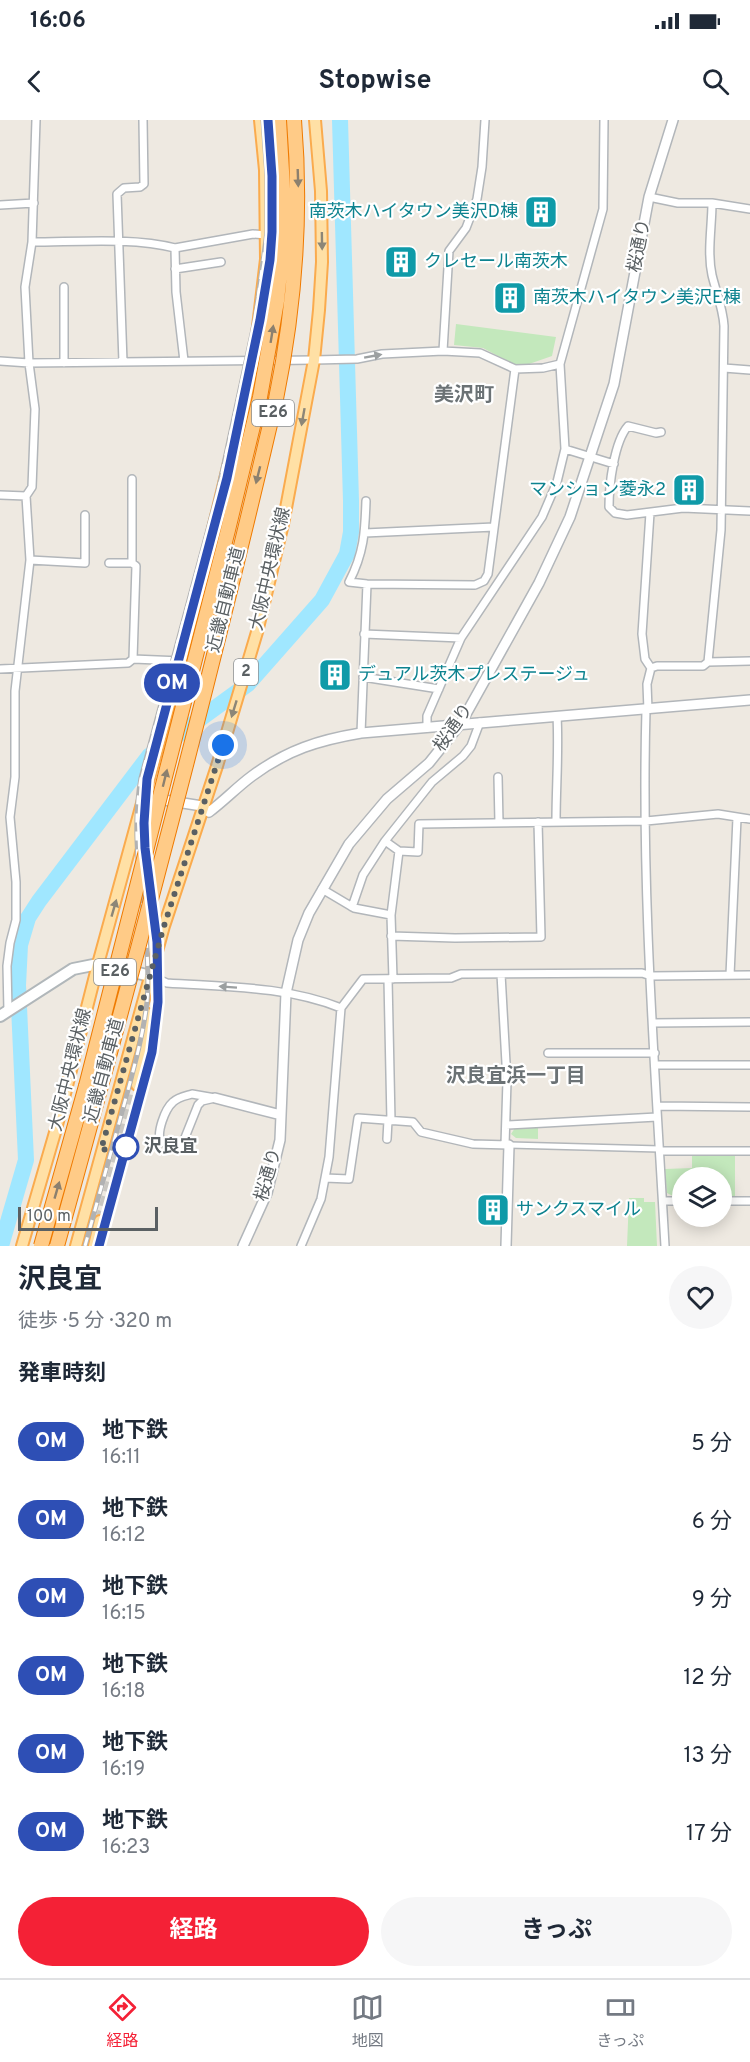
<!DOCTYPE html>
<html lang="ja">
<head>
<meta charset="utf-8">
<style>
  :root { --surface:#fff; --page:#f6f6f7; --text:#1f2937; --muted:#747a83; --line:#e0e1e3; --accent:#f42136 }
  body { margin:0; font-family:Overpass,"Noto Sans JP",sans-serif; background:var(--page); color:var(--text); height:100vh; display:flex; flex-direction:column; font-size:22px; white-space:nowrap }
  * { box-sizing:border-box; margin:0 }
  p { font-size:20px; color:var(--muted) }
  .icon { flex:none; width:33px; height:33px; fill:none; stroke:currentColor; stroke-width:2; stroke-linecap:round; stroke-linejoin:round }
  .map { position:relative; height:1126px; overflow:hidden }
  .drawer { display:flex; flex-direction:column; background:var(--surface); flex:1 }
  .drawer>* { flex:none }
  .badge { padding:0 12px; border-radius:20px; font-size:21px; line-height:39px }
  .fabs { position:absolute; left:672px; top:1047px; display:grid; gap:12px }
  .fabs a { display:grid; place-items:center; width:60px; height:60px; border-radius:50%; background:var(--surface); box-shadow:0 3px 15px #0003; font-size:30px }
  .scale { position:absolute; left:18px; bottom:15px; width:140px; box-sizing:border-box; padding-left:6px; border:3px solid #5a6063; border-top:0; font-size:16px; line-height:21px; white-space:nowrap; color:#5a6063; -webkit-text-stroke:4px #fff; paint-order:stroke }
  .you { position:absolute; width:30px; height:30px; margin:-15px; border:4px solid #fff; border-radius:50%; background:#1a73e8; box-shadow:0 0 0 9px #1a73e833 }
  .map>.badge { position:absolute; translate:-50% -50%; box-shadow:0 0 0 3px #fff }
  h2 { padding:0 18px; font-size:22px; line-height:54px }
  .round { display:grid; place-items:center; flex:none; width:63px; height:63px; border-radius:32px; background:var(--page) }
  .headline { display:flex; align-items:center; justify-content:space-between; height:102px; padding:0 18px }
  h1 { font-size:28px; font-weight:700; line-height:45px }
  .action { display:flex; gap:12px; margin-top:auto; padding:12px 18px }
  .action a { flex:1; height:69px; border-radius:36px; background:var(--accent); color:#fff; font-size:24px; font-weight:700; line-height:69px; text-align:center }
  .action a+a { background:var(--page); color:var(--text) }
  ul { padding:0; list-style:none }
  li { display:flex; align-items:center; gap:18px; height:78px; padding:0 18px }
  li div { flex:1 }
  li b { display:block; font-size:22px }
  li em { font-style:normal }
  li .badge { min-width:66px; font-weight:700; text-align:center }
  .status { display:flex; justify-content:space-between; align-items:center; height:42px; padding:0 30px; background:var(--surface); direction:ltr }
  .status svg { height:16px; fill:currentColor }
  header { display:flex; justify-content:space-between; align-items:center; height:78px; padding:0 18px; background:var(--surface); font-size:27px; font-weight:700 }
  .menu { display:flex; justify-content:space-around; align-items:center; height:84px; border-top:2px solid var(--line); background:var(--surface); font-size:16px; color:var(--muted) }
  .menu a { display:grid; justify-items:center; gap:3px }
  .menu .active { color:var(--accent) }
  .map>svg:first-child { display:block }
</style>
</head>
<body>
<div class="status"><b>16:06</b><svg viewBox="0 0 49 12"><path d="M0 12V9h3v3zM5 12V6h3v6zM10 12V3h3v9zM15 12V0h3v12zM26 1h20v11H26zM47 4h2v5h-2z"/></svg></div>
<header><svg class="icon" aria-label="back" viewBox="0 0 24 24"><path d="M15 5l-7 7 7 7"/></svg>Stopwise<svg class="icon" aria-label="search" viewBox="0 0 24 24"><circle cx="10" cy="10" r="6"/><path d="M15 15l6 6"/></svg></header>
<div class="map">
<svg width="750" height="1126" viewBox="0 0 750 1126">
  <rect width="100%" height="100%" fill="#eee9e1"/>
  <!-- green -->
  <path fill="#c3e8bc" d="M456,204l100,13 -4,19 -23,8h-16l-30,-16 -29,-3z
    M538,1007v12l-22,-1 -5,-4 4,-6z
    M692,1035l43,1v40h-13v-18h-40v18h-9l-6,-3 -2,-24 27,-1z
    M629,1078h15v4h11l2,44h-30z"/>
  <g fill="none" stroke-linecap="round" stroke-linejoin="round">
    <!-- river -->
    <path stroke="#a0e7ff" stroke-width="16" d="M1,1126l25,-86 -8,-175 2,-40 8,-27 11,-17 110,-145 99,-72 74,-84 25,-46 4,-22v-31l-11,-381"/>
    <!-- primary-tunnel -->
    <path stroke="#c9c7c2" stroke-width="10" stroke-dasharray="10 5" stroke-linecap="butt" d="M100,1101l37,-136"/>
    <!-- pedestrian casing -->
    <g stroke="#b2b6ba" stroke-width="8">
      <path id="pedestrian" d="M509,1025l151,4"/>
    </g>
    <!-- minor casing -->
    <g stroke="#b2b6ba" stroke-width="10">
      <path id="minor" d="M649,77l29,6h34l38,6
        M0,85l34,-2
        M32,122c43,0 101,-5 143,6l78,-14 14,1
        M175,128l1,44 8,69
        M175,149l46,-7
        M64,167v76
        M443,231l6,-100 17,-23 11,-29 5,-32 3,-47
        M0,241l29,2 285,-3 43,-1 25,-5 61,-3 37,2 35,16 28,-1 17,-4
        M123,242l-6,-168 7,-6 16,-1 4,-3 -1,-64
        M724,248l26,2
        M661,312l-5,1 -28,-7c-14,16 -19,59 -19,81l6,6 12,2 56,-7 67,3
        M565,329l49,15
        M132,359v84
        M0,375l26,1
        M366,381c-1,31 -2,52 -17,81l18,2 108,1 9,-4 4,-7 27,-205
        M650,393l-8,121 3,25 6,9
        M365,413l129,-6
        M30,440l55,3v-48
        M109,443h23l4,3 -3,93
        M364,514l97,4
        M708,542l13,-132 3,-204c-1,-18 -8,-34 -12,-51 -5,-23 0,-49 0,-72
        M0,549l128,-6 5,-4 48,2
        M363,557l76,12
        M646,590c-5,177 9,358 19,536
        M648,590l-1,-26 4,-16 6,-2h46l5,-4 42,-1
        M427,608v-12l34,-78 81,-121 15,-35 8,-33 -5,-85 43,-155 1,-89
        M361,613l6,-149
        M498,657l1,46
        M556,702c0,-36 3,-71 1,-106
        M385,721l14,10 -8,64
        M399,731l19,1 1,-28 227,-3 72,-7 32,5
        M322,769l32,19 37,7 2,64
        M352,787l11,-32 22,-34 47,-59 31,-26 8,-10 9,-24
        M391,816l64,2 86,-1 -3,-115
        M501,854l6,107 -2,64
        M730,855l7,-157
        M151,856l16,7c59,4 119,3 174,25
        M388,859l3,142
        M8,891l-1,-45 3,-23 6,-23v-38l-6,-65 5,-40v-86l15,-131 -4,-64 6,-9 3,-78 -6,-46 -4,-76 7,-45 4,-122
        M653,903l97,-1
        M548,933h107
        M655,945h95
        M192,974l23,4 -13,3 -4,4 -16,40 -5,2 -16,-5c-5,-9 4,-33 12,-40 5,-5 12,-6 19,-8z
        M658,986l92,1
        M506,1005l151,-8
        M387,1019l1,-19
        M660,1031h90
        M325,1058l24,1 9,-61 55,4 8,10 52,12 36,1
        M663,1081h19
        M722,1081h28
        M301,1126l20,-47 8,-42 12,-149 22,-29 88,-1 10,-4 181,-1 9,3 99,-1"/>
    </g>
    <!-- tertiary casing -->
    <g stroke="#b2b6ba" stroke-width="12">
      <path id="tertiary" d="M145,677l57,9 7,6c15,-11 28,-25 43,-36 35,-26 67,-36 109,-43l389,-33
        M215,978l66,17
        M243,1126l24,-53 13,-53 6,-147 12,-53 11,-27 40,-69 38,-45 42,-36 32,-40 78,-140 31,-66 44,-133 35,-187 24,-77
        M506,1126l3,-101"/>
    </g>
    <!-- secondary casing -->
    <g stroke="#b1b7ba" stroke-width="14">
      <path id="secondary" d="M0,896l73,-47 25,-5 53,12"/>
    </g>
    <!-- primary casing -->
    <g stroke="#faab4e" stroke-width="14">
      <path id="primary" d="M137,965l5,-26 4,-46
        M22,1126l34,-117 42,-165 83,-303 73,-301 12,-101 -1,-89 -5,-50
        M76,1126l88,-320 53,-160 40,-134 26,-108 31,-164 5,-50 3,-48 -1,-71 -6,-71
        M94,1126l6,-25"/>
    </g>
    <!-- pedestrian -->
    <use href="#pedestrian" stroke="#fff" stroke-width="5"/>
    <!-- minor -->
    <use href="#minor" stroke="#fff" stroke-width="7"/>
    <!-- tertiary -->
    <use href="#tertiary" stroke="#fff" stroke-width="9"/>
    <!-- secondary -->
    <use href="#secondary" stroke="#fff" stroke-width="10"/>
    <!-- primary -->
    <use href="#primary" stroke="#ffe0a5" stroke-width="10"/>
    <!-- rail casing -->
    <g stroke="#b1b2b3" stroke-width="5">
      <path id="rail" d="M85,1126c13,-47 26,-94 39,-141 9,-34 19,-68 23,-103 6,-76 -20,-147 -6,-224l76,-282 38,-176 12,-88v-56l-4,-56
        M99,1126l53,-194 6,-50 -1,-60 -11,-75"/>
    </g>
    <!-- rail -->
    <use href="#rail" stroke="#fff" stroke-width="3" stroke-dasharray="9" stroke-linecap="butt"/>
    <!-- motorway-bridge casing -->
    <g stroke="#ef7a00" stroke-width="16" stroke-linecap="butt">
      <path id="motorway-bridge" d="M41,1126l45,-160 142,-556 32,-133 17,-96 5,-47 2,-48 -5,-86
        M57,1126c78,-281 153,-563 219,-847 19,-93 26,-184 18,-279"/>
    </g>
    <!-- motorway-bridge -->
    <use href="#motorway-bridge" stroke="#ffcb87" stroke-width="14"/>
  </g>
  <!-- one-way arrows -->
  <defs><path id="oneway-solid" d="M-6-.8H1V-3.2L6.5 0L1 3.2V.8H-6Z" transform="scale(1.5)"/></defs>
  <g fill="#8c806e">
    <use href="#oneway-solid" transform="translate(298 58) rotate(88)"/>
    <use href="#oneway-solid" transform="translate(272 214) rotate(-81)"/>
    <use href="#oneway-solid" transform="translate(258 355) rotate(104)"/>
    <use href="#oneway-solid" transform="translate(165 658) rotate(-76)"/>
    <use href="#oneway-solid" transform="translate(57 1070) rotate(-74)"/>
  </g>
  <g fill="#8c8677">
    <use href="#oneway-solid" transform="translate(322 121) rotate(89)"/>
    <use href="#oneway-solid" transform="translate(303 297) rotate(100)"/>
    <use href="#oneway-solid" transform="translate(234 589) rotate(107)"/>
    <use href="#oneway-solid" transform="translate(114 788) rotate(-74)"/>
  </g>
  <g fill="#9ca0a1">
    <use href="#oneway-solid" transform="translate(373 236) rotate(-10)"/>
    <use href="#oneway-solid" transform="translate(228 867) rotate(-176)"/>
  </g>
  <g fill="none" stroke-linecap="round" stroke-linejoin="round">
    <!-- line casing -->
    <g stroke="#fff" stroke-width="14">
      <path id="line" d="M99,1126l53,-194 6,-50 -1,-60 -12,-94 -1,-25 3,-44 80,-301 33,-158 10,-60 2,-28v-56l-4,-56"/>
    </g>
    <!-- line -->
    <use href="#line" stroke="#2e4fb5" stroke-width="9"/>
    <!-- walk -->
    <path stroke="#5a6063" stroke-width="6" stroke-dasharray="0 10.8" d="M126,1027l-25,3 63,-224 59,-181"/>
  </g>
  <!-- icons -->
  <defs>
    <g id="building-square" transform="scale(1.725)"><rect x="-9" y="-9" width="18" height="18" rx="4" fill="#0f9aa8" stroke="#fff"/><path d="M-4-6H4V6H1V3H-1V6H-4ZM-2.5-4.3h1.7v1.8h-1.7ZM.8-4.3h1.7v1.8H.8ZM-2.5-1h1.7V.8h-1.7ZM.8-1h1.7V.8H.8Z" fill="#fff"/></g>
  </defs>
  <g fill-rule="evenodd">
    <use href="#building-square" x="541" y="92"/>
    <use href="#building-square" x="401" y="142"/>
    <use href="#building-square" x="510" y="178"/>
    <use href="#building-square" x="689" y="370"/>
    <use href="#building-square" x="335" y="555"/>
    <use href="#building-square" x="493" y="1090"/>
  </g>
  <!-- markers -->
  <circle fill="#fff" stroke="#2e4fb5" stroke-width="3" cx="126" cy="1027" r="12"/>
  <g text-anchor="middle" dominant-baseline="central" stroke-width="4.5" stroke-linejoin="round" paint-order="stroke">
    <!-- shield labels -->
    <g fill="#fff" stroke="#8c9092" stroke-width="1.5">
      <rect x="252" y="280" width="42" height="26" rx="4.5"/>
      <rect x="234" y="539" width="24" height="26" rx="4.5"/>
      <rect x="94" y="839" width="42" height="26" rx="4.5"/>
    </g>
    <g font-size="16" font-weight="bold" fill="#5a6063">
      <text x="273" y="293">E26</text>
      <text x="246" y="552">2</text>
      <text x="115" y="852">E26</text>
    </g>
    <!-- culture labels -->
    <g font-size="18" fill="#0d838f" stroke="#fff" text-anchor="start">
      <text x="518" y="92" text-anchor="end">南茨木ハイタウン美沢D棟</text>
      <text x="424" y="142">クレセール南茨木</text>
      <text x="533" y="178">南茨木ハイタウン美沢E棟</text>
      <text x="666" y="370" text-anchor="end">マンション菱永2</text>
      <text x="358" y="555">デュアル茨木プレステージュ</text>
      <text x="516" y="1090">サンクスマイル</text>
    </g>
    <!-- street labels -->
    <g font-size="18" fill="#5a6063" stroke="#fff">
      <text transform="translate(640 126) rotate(-79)">桜通り</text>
      <text transform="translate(271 449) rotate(-77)">大阪中央環状線</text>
      <text transform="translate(227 480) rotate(-76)">近畿自動車道</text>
      <text transform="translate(454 608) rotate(-55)">桜通り</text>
      <text transform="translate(71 950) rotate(-76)">大阪中央環状線</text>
      <text transform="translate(105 951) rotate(-75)">近畿自動車道</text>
      <text transform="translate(269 1055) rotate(-74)">桜通り</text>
    </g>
    <!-- stop labels -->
    <g font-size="18" font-weight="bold" fill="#5a6063" stroke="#fff" text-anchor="start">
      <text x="144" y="1027">沢良宜</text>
    </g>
    <!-- neighbourhood labels -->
    <g font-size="20" font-weight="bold" fill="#6b7275" stroke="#fff">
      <text x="464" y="276">美沢町</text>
      <text x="516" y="957">沢良宜浜一丁目</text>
    </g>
  </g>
</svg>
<div class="fabs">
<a><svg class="icon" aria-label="layers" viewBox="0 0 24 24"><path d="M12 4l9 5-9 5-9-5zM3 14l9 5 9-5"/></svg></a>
</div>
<div class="scale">100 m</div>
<div class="you" style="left:223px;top:625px"></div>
<b class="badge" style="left:172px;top:563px;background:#2e4fb5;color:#fff">OM</b>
</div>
<section class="drawer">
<div class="headline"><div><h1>沢良宜</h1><p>徒歩 · 5 分 · 320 m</p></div><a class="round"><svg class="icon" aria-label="heart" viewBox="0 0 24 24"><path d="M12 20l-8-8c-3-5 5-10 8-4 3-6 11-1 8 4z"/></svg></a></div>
<h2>発車時刻</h2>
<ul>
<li><span class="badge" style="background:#2e4fb5;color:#fff">OM</span><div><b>地下鉄</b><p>16:11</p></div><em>5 分</em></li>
<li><span class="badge" style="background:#2e4fb5;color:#fff">OM</span><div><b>地下鉄</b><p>16:12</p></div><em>6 分</em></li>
<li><span class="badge" style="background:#2e4fb5;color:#fff">OM</span><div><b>地下鉄</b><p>16:15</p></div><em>9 分</em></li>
<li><span class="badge" style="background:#2e4fb5;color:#fff">OM</span><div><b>地下鉄</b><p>16:18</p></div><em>12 分</em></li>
<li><span class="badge" style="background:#2e4fb5;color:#fff">OM</span><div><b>地下鉄</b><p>16:19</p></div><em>13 分</em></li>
<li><span class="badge" style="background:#2e4fb5;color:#fff">OM</span><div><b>地下鉄</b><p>16:23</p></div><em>17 分</em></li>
</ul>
<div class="action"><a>経路</a><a>きっぷ</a></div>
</section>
<nav class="menu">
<a class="active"><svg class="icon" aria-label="directions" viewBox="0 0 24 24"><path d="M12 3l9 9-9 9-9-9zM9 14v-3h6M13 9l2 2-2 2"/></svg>経路</a>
<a><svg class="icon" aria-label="map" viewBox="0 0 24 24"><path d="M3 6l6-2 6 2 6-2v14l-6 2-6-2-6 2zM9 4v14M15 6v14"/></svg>地図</a>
<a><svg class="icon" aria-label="tickets" viewBox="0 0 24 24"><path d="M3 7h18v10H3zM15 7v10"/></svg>きっぷ</a>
</nav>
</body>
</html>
